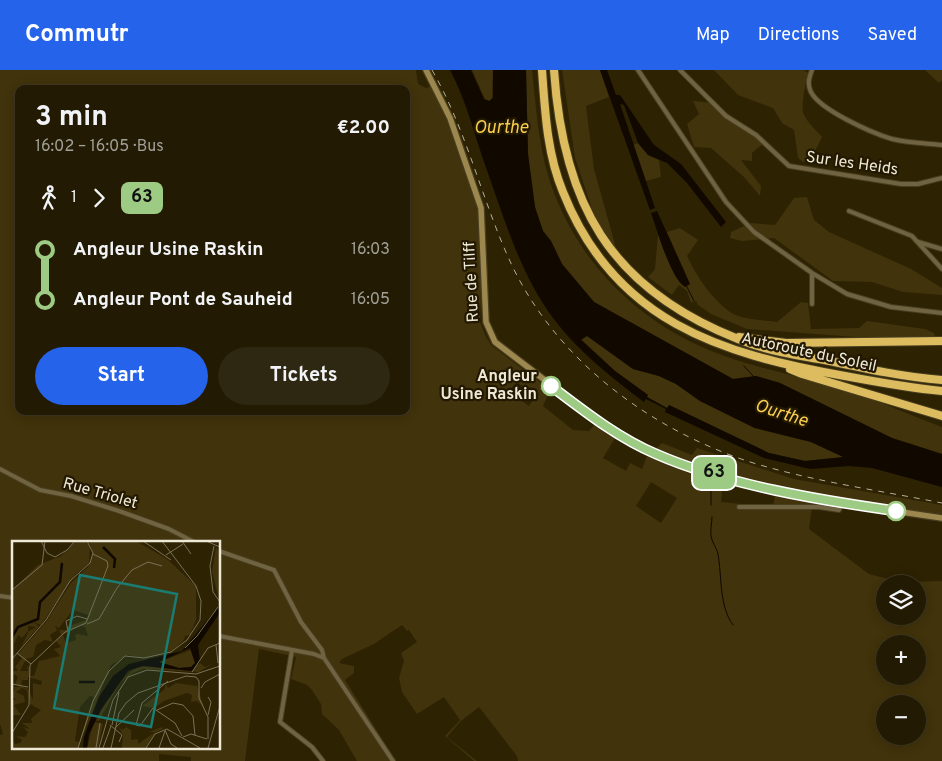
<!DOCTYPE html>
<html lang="en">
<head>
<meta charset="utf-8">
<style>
  :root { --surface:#221a02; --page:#2e2711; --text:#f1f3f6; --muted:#a2a199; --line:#3f3824; --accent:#2563eb }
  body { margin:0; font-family:Overpass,sans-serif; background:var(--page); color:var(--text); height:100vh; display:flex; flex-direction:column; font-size:19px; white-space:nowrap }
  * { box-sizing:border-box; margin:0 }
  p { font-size:16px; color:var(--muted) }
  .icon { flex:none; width:28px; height:28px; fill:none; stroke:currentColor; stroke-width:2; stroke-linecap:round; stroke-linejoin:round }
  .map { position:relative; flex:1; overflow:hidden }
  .side { position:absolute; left:15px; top:15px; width:395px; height:330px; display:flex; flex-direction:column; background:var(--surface); border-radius:10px; box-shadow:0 2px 12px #0003,0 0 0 1px var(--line) }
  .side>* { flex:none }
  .badge { padding:0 10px; border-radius:8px; font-size:18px; line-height:32px }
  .buttons { position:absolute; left:876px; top:505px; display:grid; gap:10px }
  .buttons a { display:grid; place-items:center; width:50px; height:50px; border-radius:50%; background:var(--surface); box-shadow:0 2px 12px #0003,0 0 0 1px var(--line); font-size:25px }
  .map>.badge { position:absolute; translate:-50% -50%; box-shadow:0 0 0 2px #fff }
  .legs { display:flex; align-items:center; gap:8px; height:55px; padding:0 20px; font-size:16px }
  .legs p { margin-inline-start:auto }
  .head { display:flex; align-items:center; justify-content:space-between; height:85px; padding:0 20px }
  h1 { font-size:28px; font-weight:700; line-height:38px }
  .primary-button { display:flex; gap:10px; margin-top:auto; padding:10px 20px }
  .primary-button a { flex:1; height:58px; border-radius:30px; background:var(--accent); color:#fff; font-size:20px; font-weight:700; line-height:58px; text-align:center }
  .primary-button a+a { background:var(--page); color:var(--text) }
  ul { padding:0 20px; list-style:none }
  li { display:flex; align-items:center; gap:18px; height:50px; font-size:19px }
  li i { display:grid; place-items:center; width:8px; height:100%; margin:0 6px; background:currentColor }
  li i::after { content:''; width:12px; height:12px; margin:-6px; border:4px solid; border-radius:50%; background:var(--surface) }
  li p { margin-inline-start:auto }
  li:first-child i { background:linear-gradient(#0000 50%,currentColor 0) }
  li:last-child i { background:linear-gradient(currentColor 50%,#0000 0) }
  header { display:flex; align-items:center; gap:30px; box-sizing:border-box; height:70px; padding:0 25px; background:var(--accent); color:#fff }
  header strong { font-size:24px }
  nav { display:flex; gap:28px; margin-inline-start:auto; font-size:18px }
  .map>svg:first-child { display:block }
</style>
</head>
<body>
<header>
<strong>Commutr</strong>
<nav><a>Map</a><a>Directions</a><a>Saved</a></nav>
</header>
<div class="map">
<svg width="942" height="691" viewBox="0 0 942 691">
  <rect width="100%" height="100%" fill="#2d2202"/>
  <!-- green -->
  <path fill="#41330b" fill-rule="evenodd" d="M0,0h416l2,14 8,4 6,-2c21,41 46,98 49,144 2,31 0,62 -1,92l5,13 6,10 62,47 -3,-1 -7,15 30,24 16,1 6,-7 53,32 14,-13 30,12 5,-7 97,31 148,26v16l-129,-21 -4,29 60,45 31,8 42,-1v180h-424l-1,-5 -38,-49 -18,14 -14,16 30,24h-3l-29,-25 15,-16 -16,-23 -27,17 -15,-22 -3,-14 5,-17 -3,-8 16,-11 -8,-12 -2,1 -5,-6 -28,19 -32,15 -3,4 15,3v7l-9,7 51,81h-39l-18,-31 -17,-16 -1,-10 -9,-14 -5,-5 -16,-6 5,-22 -37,-8 -14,112h-54v-4l-32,-3v7h-159v-26l3,-1 -3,-10zM19,19h387v322h-387zM517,312l18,14 -6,10 -20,-15zM615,368l32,18 -5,13 -12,-6 -4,8 -23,-13zM651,412l26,16 -16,25 -25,-17zM723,413l22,7 2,-5 28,9 -2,13 -52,-5zM14,472h205v205h-110l-4,4 -5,-4h-86zM885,514h33v32h-33zM885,574h33v32h-33zM885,634h33v32h-33z
    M472,0h21l-1,28 -3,3 -4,-2z
    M526,0h6c4,35 6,71 16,105 24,80 84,143 161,175 49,20 102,28 152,45 27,10 54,22 81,32v27l-50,-16 -112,-55 -24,-7 -23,3 -139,-77 -32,-38 -11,-23 -8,-10 -8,-24 -7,-53z
    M562,0h38l9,27 -23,9 8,63 22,79 -19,-24 -22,-66z
    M714,0h90l4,3c-2,9 -8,34 -4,42 4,8 12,15 18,22l-11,23 -8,2 -5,-4 -4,-28 -12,-7 -9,-15 -35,-13z
    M925,0h17v10l-3,3z
    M693,31l21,2 51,39 -13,11v8l-11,-1 20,26 -1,10 -16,-19 -33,-29 -17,-1 -7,-23 12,-10z
    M638,73l10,12 11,5 2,17 -15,4 -13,-36z
    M807,127l7,23 15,12 82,37 31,19v7l-39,-3 -31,-10 -39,-1 -59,-43 -32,3 -12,-3 1,-6 20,-9 24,2 19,-27z
    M680,158l18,12 -11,16c10,21 24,42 43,56 12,8 33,8 47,10l24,-20 7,1 3,26 48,-1 8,-7 58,8 9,4 1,4 -67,1 -121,-9 -36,-15 -13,-9 -2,-4 -5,2 -4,-12 -8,-6 -7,10 -24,-18 7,-8 3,-34 19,44 9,-4 -19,-43z
    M586,265l47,34 26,7 17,8 24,17 54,27 57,14 33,15 -39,4 -36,-8 -100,-48 -2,3 -20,-11 1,-2 -33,-24 -34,-32z"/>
  <!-- water -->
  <path fill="#110800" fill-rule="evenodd" d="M450,0h21l13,29 5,2 4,-3v-28h33l2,84 7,53 8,24 8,10 11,23 32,38 139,77 23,-3 24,7 112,55 50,16v33l-70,-19 -23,-2 -39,3 -46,-11 -99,-46 1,-3 -20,-10 -2,3c-37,-28 -75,-58 -100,-97 -29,-45 -43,-97 -61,-146 -10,-30 -18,-61 -33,-89zM587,266l46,33 26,7 17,8 24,17 55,27 56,14 32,15 -38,4 -36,-8 -100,-48 -2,3 -20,-11 1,-2 -33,-24 -34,-31z
    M600,0h7l9,25h4l34,50 27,19 45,58 -5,5 -34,-44 -20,-20 -19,-8 -10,-12 -14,-38 -4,-1 35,104 -5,2z
    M657,141l33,73 -5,3c-14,-8 -28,-57 -34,-74z"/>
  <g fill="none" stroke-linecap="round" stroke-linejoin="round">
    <!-- stream -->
    <path stroke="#110800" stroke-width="1" d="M686,215l8,16
      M744,296l10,11
      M711,409v26
      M712,447c0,6 -2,13 -1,19 1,7 6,12 7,18 4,23 1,52 15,71"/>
    <!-- street casing -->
    <g stroke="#483e20" stroke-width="6">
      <path id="street" d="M638,0l88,132 28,30 58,41 35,21 44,13 51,6
        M680,0l46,46 30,19 33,31 112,18h17l24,-6
        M812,0c-3,8 -5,14 -1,22 9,18 61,41 81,47 16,4 33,4 50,6
        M849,141l63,25 30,33
        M918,172l24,7
        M812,203v31
        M0,399l40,21 31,6 48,15 50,18 25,13
        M739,437h80l20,3 2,-7
        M219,481l55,19 27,52 21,28 2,8
        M0,526l14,2
        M219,566l95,18 10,4 69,103
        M292,580l-12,72 32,25 11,14"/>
    </g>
    <!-- secondary casing -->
    <g stroke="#483e20" stroke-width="8">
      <path id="secondary" d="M426,0l24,48 31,90 5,114 9,20 93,71 31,22 36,19 46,16 75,20 65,13 101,15"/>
    </g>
    <!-- highway casing -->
    <g stroke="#483e20" stroke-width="10">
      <path id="highway" d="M542,0c3,41 5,84 21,122 51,129 157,162 282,184 32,6 65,12 97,15
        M554,0c9,133 55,218 184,269 29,12 61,17 92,22 37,8 74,16 112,19
        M739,267l47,6 156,-2
        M790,299l12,5 140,42"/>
    </g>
    <!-- street -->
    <use href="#street" stroke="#706341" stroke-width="4"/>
    <!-- secondary -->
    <use href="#secondary" stroke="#9c874e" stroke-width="5.5"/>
    <!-- highway -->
    <use href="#highway" stroke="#ddbc60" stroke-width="8"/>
    <!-- rail -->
    <path stroke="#b5ae98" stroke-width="1" stroke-dasharray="6 6" stroke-linecap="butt" d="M432,0c34,59 49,127 77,189 44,98 137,168 238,202 63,20 130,29 195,42
      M534,329l9,-13"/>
  </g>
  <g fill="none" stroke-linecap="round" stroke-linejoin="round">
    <!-- line-1 casing -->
    <g stroke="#fff" stroke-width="11">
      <path id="line-1" d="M551,316c33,25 67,52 105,68 71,31 163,46 240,57"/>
    </g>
    <!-- line-1 -->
    <use href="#line-1" stroke="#9ecb84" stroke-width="8"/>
  </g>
  <!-- markers -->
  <g fill="#fff" stroke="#9ecb84" stroke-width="2.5">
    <circle cx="551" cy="316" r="9"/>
    <circle cx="896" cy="441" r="9"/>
  </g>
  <g text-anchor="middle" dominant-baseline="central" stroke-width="4.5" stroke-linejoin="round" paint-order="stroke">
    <!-- street labels -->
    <g font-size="16" fill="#eee8d6" stroke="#231800">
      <text transform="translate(852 94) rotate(8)">Sur les Heids</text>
      <text transform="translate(472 212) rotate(-93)">Rue de Tilff</text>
      <text transform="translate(809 283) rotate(12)">Autoroute du Soleil</text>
      <text transform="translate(100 424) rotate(16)">Rue Triolet</text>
    </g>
    <!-- stop labels -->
    <g font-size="16" font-weight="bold" fill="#eee8d6" stroke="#231800" text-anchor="end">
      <text x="537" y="307">Angleur<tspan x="537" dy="18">Usine Raskin</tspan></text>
    </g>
    <!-- water labels -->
    <g font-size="18" font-style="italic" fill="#f8cd50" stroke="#231800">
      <text x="501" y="58">Ourthe</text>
      <text transform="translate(781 344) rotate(18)">Ourthe</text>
    </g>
  </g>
  <!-- overview -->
  <g transform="translate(12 471)">
    <rect width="208" height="208" fill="#2d2202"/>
    <path d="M64,0h9l5,6 -1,16 -14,12 -34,50 -8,-3 6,4 -18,21 8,-16 7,-4 -8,-1v5l-6,7 -4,-3 -4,9 -2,-54 26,-25 23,-9zM77,0h47l31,18 29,27v34l-6,15 -5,1 -1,4 -13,12 -27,6 -16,-3 -17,10 -33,83h-66v-8l3,4 5,-1 2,-3 -6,-4 9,1 3,-5 -5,-5 7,2 -8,-6h10l-1,-4 10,-9 -11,-6 -3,-14 -5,-2 -6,4 8,4 1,6 -11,3 7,10h-8l-1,-15h4l-4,-4 3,-8 -3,-1h8l-5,-3 3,-7 -4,-3 -2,5v-7l6,-2 -3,-3 7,-9 -4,-3 -6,6 34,-39 25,-39 17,-16 5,-14zM61,69l15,5 -2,5 -20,7 1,3h-10l-2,-4 4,2zM69,85l4,1 3,9 -10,-2 -3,1 1,5 -10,3 -3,-8zM47,88l2,6 -5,6 5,6 -7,2 6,7 -21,5 -5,15h-4v-8l-3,-2 1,5h-8l6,-12 7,-2 3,-12 9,-5 8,2 -3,-7zM16,136l14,4 -1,4 -8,-2v17l-5,-11 -7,-3 1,-6h6zM78,155l4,1 -15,45 -4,-1 5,-34zM204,6l3,4v49l-7,-29zM179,109l4,13 -4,4 -12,1 -20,-6zM203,121l-16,10 -56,-3 -10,4 -13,10 -21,38 -4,-1 18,-31 21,-21 13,-2 42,5 11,-8 5,4zM164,142l21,3 7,21 -7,-6 -6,1 1,-7 -5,-2 -23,8 -10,7 -12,-2 22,-16 2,-6 2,4zM82,181l9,2 -5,24h-11zM106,185l4,4 4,-3 5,3v10l7,-1v5l17,-12h-6l13,-5 1,2 -7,3 -11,16h-23l1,-13z" fill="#41330b" fill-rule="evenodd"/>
    <path d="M207,65v8l-21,31 2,16 -8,10 -49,-5 -15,5 -27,39 -12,24 -2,14h-4l1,-11 15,-40 14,-21 16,-12 53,-13zM178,107l5,15 -4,4 -12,1 -20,-6z" fill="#110800" fill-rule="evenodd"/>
    <path fill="none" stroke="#110800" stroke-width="2.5" d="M91,6l12,12 -1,9M0,96l6,-10 20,-8 2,-17 20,-20 2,-19M67,141h16"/>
    <path fill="none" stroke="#7a7157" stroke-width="1" d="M29,0l6,12 8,4 12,-7 8,-9M131,0l28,19M170,0l9,13M194,0l14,6M202,5l-4,20 3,26 7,10M154,14l17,-11M0,49l30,-25 3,-24M75,83l12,-5 18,-31 15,-18 16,-8 14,4M56,90l-2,-10 11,-5 10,3M204,104l2,18M173,107l12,-12 21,-29M5,112l14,11M0,118l34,-39 24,-39 20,-18 3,-10 -6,-12M180,131l16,-24 12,-5M156,140l-26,22 -6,22 4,1 13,-18 22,15 7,13M0,143l16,3M189,147l4,-6 15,-8M196,156l3,5 -3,13M145,169l16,-7 10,2 10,11 2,19M98,184l12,10 -3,7M100,184l7,-33M103,187l19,-18M153,189l6,14 6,4M0,192l17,-28 1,-40 35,-33 21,-9 22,-57 -1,-5 -14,-7M171,196l8,-3 16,5M66,207l15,-47 16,-30 16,-15 19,2 27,-6 16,-12 13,-20 1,-19 -5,-15 -34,-45M84,207l4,-25M87,207l14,-48 15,-23 19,-7 49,4 24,-8M91,207l8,-22M99,207l8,-35 7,-10 12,-10 48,-17 10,1 3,4v17l9,19v22M134,207l9,-14 12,-5 33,19M147,207l6,-17M196,207l12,-42"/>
    <path fill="#1a7c73" fill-opacity="0.15" stroke="#1a7c73" stroke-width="2.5" d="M68,34l97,19 -26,133 -97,-19z"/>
    <rect width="208" height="208" fill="none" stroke="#eee8d6" stroke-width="2.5"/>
  </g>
</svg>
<div class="buttons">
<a><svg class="icon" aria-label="layers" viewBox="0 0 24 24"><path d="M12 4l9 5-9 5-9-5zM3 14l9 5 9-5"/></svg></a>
<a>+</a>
<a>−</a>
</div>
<b class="badge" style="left:714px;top:403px;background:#9ecb84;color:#111">63</b>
<section class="side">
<div class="head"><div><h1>3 min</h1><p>16:02 – 16:05 · Bus</p></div><b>€2.00</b></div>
<div class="legs"><svg class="icon" aria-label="walk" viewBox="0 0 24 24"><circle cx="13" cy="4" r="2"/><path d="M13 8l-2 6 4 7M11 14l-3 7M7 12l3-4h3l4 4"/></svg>1<svg class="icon" aria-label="forward" viewBox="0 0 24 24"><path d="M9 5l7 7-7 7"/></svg><b class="badge" style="background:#9ecb84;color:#111">63</b></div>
<ul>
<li><i style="color:#9ecb84"></i><b>Angleur Usine Raskin</b><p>16:03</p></li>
<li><i style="color:#9ecb84"></i><b>Angleur Pont de Sauheid</b><p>16:05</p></li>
</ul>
<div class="primary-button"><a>Start</a><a>Tickets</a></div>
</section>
</div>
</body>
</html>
